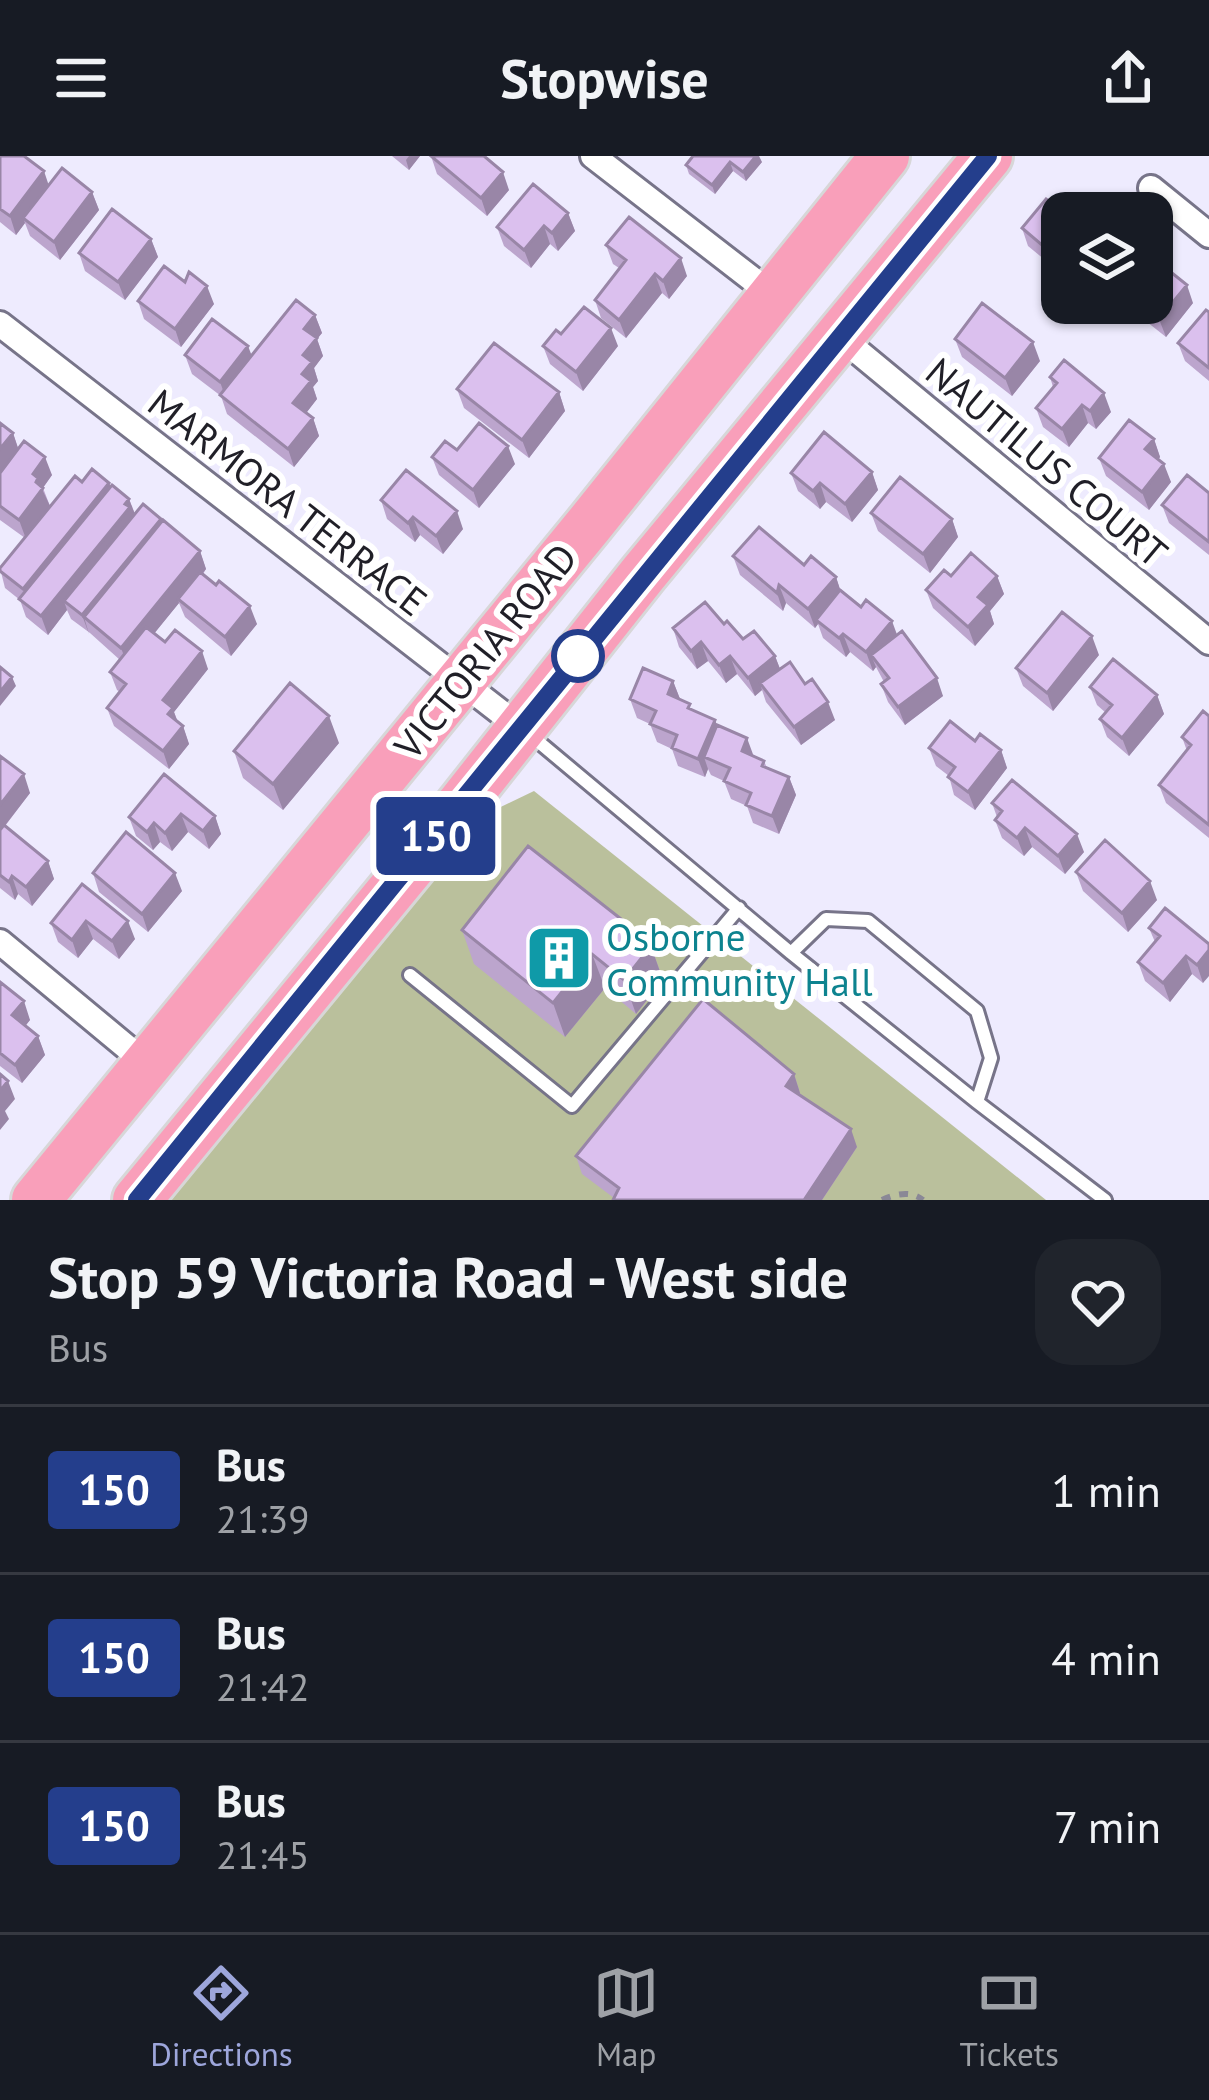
<!DOCTYPE html>
<html lang="en">
<head>
<meta charset="utf-8">
<style>
  :root { --surface:#171b24; --page:#20242c; --text:#f1f3f6; --muted:#9ea1a6; --line:#363941; --accent:#9da6db }
  body { margin:0; font-family:"PT Sans",sans-serif; background:var(--page); color:var(--text); height:100vh; display:flex; flex-direction:column; font-size:45px; white-space:nowrap }
  * { box-sizing:border-box; margin:0 }
  p { font-size:39px; color:var(--muted) }
  .icon { flex:none; width:66px; height:66px; fill:none; stroke:currentColor; stroke-width:2; stroke-linecap:round; stroke-linejoin:round }
  .map { position:relative; height:1044px; overflow:hidden }
  .side { display:flex; flex-direction:column; background:var(--surface); flex:1 }
  .side>* { flex:none }
  .badge { padding:0 24px; border-radius:9px; font-size:42px; line-height:78px }
  .tools { position:absolute; left:1041px; top:36px; display:grid; gap:24px }
  .tools a { display:grid; place-items:center; width:132px; height:132px; border-radius:24px; background:var(--surface); box-shadow:0 3px 9px #0004; font-size:60px }
  .map>.badge { position:absolute; translate:-50% -50%; box-shadow:0 0 0 6px #fff }
  .round { display:grid; place-items:center; flex:none; width:126px; height:126px; border-radius:36px; background:var(--page) }
  .head { display:flex; align-items:center; justify-content:space-between; height:204px; padding:0 48px }
  h1 { font-size:57px; font-weight:600; line-height:90px }
  ul { padding:0; list-style:none }
  li { display:flex; align-items:center; gap:36px; height:168px; padding:0 48px; border-top:3px solid var(--line) }
  li div { flex:1 }
  li b { display:block; font-size:45px }
  li em { font-style:normal }
  li .badge { min-width:132px; font-weight:700; text-align:center }
  header { display:flex; justify-content:space-between; align-items:center; height:156px; padding:0 48px; background:var(--surface); font-size:54px; font-weight:600 }
  .tabs { display:flex; justify-content:space-around; align-items:center; height:168px; border-top:3px solid var(--line); background:var(--surface); font-size:33px; color:var(--muted) }
  .tabs a { display:grid; justify-items:center; gap:6px }
  .tabs .current { color:var(--accent) }
  .map>svg:first-child { display:block }
</style>
</head>
<body>
<header><svg class="icon" aria-label="menu" viewBox="0 0 24 24"><path d="M4 6h16M4 12h16M4 18h16"/></svg>Stopwise<svg class="icon" aria-label="share" viewBox="0 0 24 24"><path d="M12 15V3M7 8l5-5 5 5M5 13v7h14v-7"/></svg></header>
<div class="map">
<svg width="1209" height="1044" viewBox="0 0 1209 1044">
  <rect width="100%" height="100%" fill="#eeebfe"/>
  <!-- green -->
  <path fill="#bac09c" d="M534,635l512,409h-875l315,-386z"/>
  <g fill="none" stroke-linecap="round" stroke-linejoin="round">
    <!-- lane casing -->
    <g stroke="#777489" stroke-width="18">
      <path id="lane" d="M528,577l263,220 186,149 128,98
        M791,797l35,-34 42,2 109,90 14,47 -14,44
        M410,819l162,131 167,-198"/>
    </g>
    <!-- street casing -->
    <g stroke="#777489" stroke-width="30">
      <path id="street" d="M593,0l181,140
        M1151,32l58,47
        M0,168l521,404
        M839,180l370,306
        M0,786l147,122"/>
    </g>
    <!-- highway casing -->
    <g stroke="#d7d7d8" stroke-width="54">
      <path id="highway" d="M36,1044l552,-674 297,-370
        M137,1044l291,-354 215,-272 345,-418"/>
    </g>
    <!-- path -->
    <path stroke="#8a8896" stroke-width="6" stroke-dasharray="9 9" stroke-linecap="butt" d="M882,1044c13,-6 29,-10 41,0"/>
    <!-- lane -->
    <use href="#lane" stroke="#fff" stroke-width="12"/>
    <!-- street -->
    <use href="#street" stroke="#fff" stroke-width="24"/>
    <!-- highway -->
    <use href="#highway" stroke="#f99fba" stroke-width="48"/>
  </g>
  <!-- wall -->
  <path fill="#bca5cd" d="M0,0l49,29 43,7 7,18 -39,50 -30,-24 -5,-13 -9,12 -16,-13z
    M392,0h28l-11,14z
    M431,0l78,34 -22,26 -50,-42z
    M762,6l-16,19 -13,-10 -18,23 -26,-20 -3,-9z
    M568,57l7,18 -17,20 -8,-7 -19,24 -27,-22 -7,-19z
    M1062,57v61l-34,-28 -6,-18z
    M151,83l7,18 -33,43 -40,-29 -6,-18z
    M606,89l81,31 -18,23 -7,-6 -36,45 -25,-20 -6,-18 24,-32 -6,-4z
    M185,126l29,22 -33,43 -37,-28 -6,-18z
    M1123,147h70l-27,34z
    M1209,156v69l-24,-20 -7,-18z
    M315,159l7,18 -5,6 6,17 -9,12 4,13 -5,6 4,12 -11,14 7,5 6,18 -25,31 -67,-53 -6,-18 -29,-22 -7,-19 67,1z
    M561,178l57,12 -35,45 -33,-27 -7,-18z
    M955,183l85,22 -28,35 -50,-39z
    M1050,221l61,35 -15,17 -8,-6 -19,24 -26,-20 -7,-19 17,-21z
    M457,233l102,3 6,19 -36,47 -65,-50z
    M0,267l13,10 5,15 34,27 -9,13 7,18 32,-24 27,1 2,4 18,12 6,15 26,5 39,32 6,18 -3,5 54,50 -26,32 -46,-39 -6,-14 -25,30 54,36 -34,43 4,10 5,4 6,18 -20,25 -55,-43 -7,-18 13,-16 -3,-2 -7,-18 10,-12 -30,-27 -19,-14 -4,-9 -19,25 -22,-18 -6,-17 -15,-12 -5,-20 25,-30 -25,-18z
    M1154,283l6,18 -2,3 13,22 -22,28 -43,-34 -7,-18z
    M457,294l58,14 -36,44 -40,-33 -7,-18z
    M872,316l6,18 -26,32 -26,-20 -6,7 -22,-18 -7,-18z
    M1209,337v62l-40,-32 -7,-18z
    M381,344l82,29 -20,25 -23,-19 -5,7 -28,-23z
    M871,357l81,6 6,18 -28,36 -52,-42z
    M733,400l71,9 32,12 4,13 57,45 46,61 -38,29 -17,-23 -7,-18 3,-2 -8,-15 -3,4 -23,-19 -4,5 -23,-19 -5,-14 -3,4 -29,-25 -3,8 -43,-36z
    M951,420h46l7,18 -14,17 4,13 -19,22 -42,-38 -7,-18z
    M724,468l19,15 32,17 5,13 25,15 30,36 -34,25 -35,-43 -4,-12 -7,6 -18,-22 -11,9 -18,-22 -11,8 -18,-22 -6,-19z
    M1099,499l-46,56 -30,-25 -7,-18z
    M673,525l7,18 13,11 24,16 37,31 10,4 3,7 22,9 7,18 -17,39 -26,-11 -6,-17 -16,-7 -7,-18 -13,-6 -3,-6 -3,8 -27,-11 -6,-17 -15,-7 -7,-18 -13,-6 -7,-19z
    M1090,531l67,8 7,19 -35,42 -22,-19 -7,-18 6,-6 -9,-8z
    M1209,560v122l-43,-35 -7,-18 28,-34 -5,-14z
    M975,585l26,9 6,18 -32,42 -21,-15 -5,-19 -13,-10 -7,-18z
    M339,587l-56,67 -40,-32 -9,-27z
    M0,600l30,37 -25,33 43,35 6,18 -22,27 -14,-12 -3,6 -15,-12z
    M164,618l51,42 6,18 -12,15 -21,-17 -16,19 -12,-9 -7,8 -17,-14 -7,-19z
    M992,647l92,49 -19,22 -33,-27 -8,9 -22,-18 -7,-18 2,-3z
    M1076,716l81,28 -29,32 -45,-41z
    M93,717l89,18 -34,41 -49,-40z
    M82,728l53,55 -16,20 -26,-20 -15,19 -20,-16 -7,-19z
    M1149,772l60,16 -6,39 -11,-9 -22,28 -25,-21 -7,-19 17,-20z
    M462,774l189,16 12,34 -27,34 -31,-26 -40,49 -91,-73z
    M0,826l30,38 -5,6 13,10 7,19 -23,28 -22,-17z
    M794,918l6,19 -1,2 58,52 -35,53h-209l1,-2 -32,-24 -6,-18z"/>
  <!-- shaded-wall -->
  <path fill="#9986a7" d="M409,0h11l-11,14 -3,-10z
    M756,0h3l3,6 -16,19 -3,-9z
    M730,6l3,9 -18,23 -3,-9z
    M44,15l6,18 -27,29 2,5 -9,12 -6,-19z
    M503,16l6,18 -22,26 -6,-18z
    M92,36l7,18 -39,50 -6,-18z
    M568,57l7,18 -17,20 -6,-18z
    M544,70l6,18 -19,24 -7,-18z
    M151,83l7,18 -33,43 -7,-18z
    M681,102l6,18 -18,23 -6,-18z
    M655,118l7,19 -36,45 -7,-18z
    M1187,129l6,18 -27,34 -7,-18z
    M207,130l7,18 -33,43 -6,-18z
    M315,159l7,18 -5,6 6,17 -9,12 4,13 -5,6 4,12 -17,22 -7,-18 9,-29 2,-45z
    M611,172l7,18 -35,45 -7,-19z
    M1033,186l7,19 -28,35 -7,-18z
    M248,190l7,18 -28,37 -7,-19z
    M559,236l6,19 -36,47 -7,-18z
    M1104,237l7,19 -15,17 -6,-18z
    M1082,249l6,18 -19,24 -7,-18z
    M313,262l6,18 -25,31 -6,-18z
    M13,277l6,18 -19,25v-27z
    M1154,283l6,18 -8,11 -7,-19z
    M508,290l7,18 -36,44 -6,-18z
    M45,301l7,18 -10,14 8,17 -24,33 -7,-19 14,-46z
    M1164,308l7,18 -22,28 -7,-18z
    M872,316l6,18 -26,32 -7,-18z
    M109,327l7,18 -86,107 -7,-19z
    M820,327l6,19 -6,7 -7,-18z
    M129,343l7,18 -72,84 3,9 -19,25 -7,-19z
    M457,355l6,18 -20,25 -7,-18z
    M413,361l7,18 -5,7 -7,-19z
    M161,363l6,18 -83,80 5,17 -7,-19z
    M952,363l6,18 -28,36 -7,-19z
    M200,395l6,18 -25,32 -3,-2 1,4 -51,63 -7,-18z
    M997,420l7,18 -14,17 4,13 -19,22 -7,-19 10,-30z
    M836,421l6,18 -26,25 2,4 -3,4 -7,-19z
    M779,429l7,18 -3,8 -6,-18z
    M250,450l7,18 -26,32 -6,-19z
    M892,465l7,19 -28,15 5,12 -3,4 -7,-19z
    M843,478l7,18 -4,5 -7,-19z
    M1092,480l7,19 -46,56 -6,-18z
    M701,486l7,19 -11,8 -6,-18z
    M202,495l6,18 -34,43 5,14 -5,6 -11,-32z
    M730,500l7,18 -11,9 -7,-18z
    M775,500l7,18 -22,9 2,7 -7,6 -7,-18z
    M12,521l4,9 -16,20v-14z
    M937,522l6,18 -38,29 -7,-18z
    M673,525l7,18 -12,-5z
    M1157,539l7,19 -35,42 -7,-18z
    M828,546l7,18 -34,25 -7,-18z
    M329,560l10,27 -56,67 -10,-26z
    M715,564l7,18 -18,19 4,12 -3,8 -7,-18z
    M183,570l6,18 -20,25 -6,-18z
    M747,582l7,19 -12,-6z
    M1001,594l6,18 -32,42 -7,-18z
    M24,618l6,19 -30,39v-27z
    M789,621l7,18 -17,39 -7,-18z
    M181,658l7,18 -16,19 -7,-18z
    M215,660l6,18 -12,15 -6,-18z
    M154,667l6,19 -7,8 -6,-18z
    M1025,672l7,19 -8,9 -7,-18z
    M1077,678l7,18 -19,22 -7,-18z
    M48,705l6,18 -22,27 -6,-19z
    M175,717l7,18 -34,41 -6,-18z
    M12,720l6,18 -3,6 -6,-18z
    M1150,725l7,19 -29,32 -6,-19z
    M86,765l7,18 -15,19 -6,-18z
    M128,765l7,18 -16,20 -7,-18z
    M651,790l12,34 -27,34 -12,-34z
    M1209,794v26l-6,7 -6,-18z
    M592,798l13,34 -40,49 -12,-34z
    M1186,800l6,18 -22,28 -7,-19z
    M24,845l6,19 -11,14 -7,-19z
    M38,880l7,19 -23,28 -7,-18z
    M794,918l6,19 -8,11 -6,-18z
    M8,925l7,18 -10,12 4,8 -9,11v-39z
    M851,973l6,18 -35,53h-18z"/>
  <!-- building -->
  <path fill="#dbc0ee" stroke="#9986a7" stroke-width="3" d="M0,0h24l20,15 -34,45 -10,-7z
    M431,0h53l19,16 -22,26z
    M693,0h63l-13,16 -13,-10 -18,23 -26,-20z
    M62,12l30,24 -38,50 -31,-24z
    M533,28l35,29 -16,20 -8,-7 -20,24 -27,-23z
    M1046,43l17,14 -1,49 -40,-34z
    M112,53l39,30 -33,43 -39,-29z
    M629,61l52,41 -18,23 -8,-7 -36,46 -24,-20 31,-40 -20,-15z
    M1152,101l35,28 -28,34 -20,-16h13z
    M164,110l21,16 4,-10 18,14 -32,43 -37,-28z
    M296,144l19,15 -11,14 13,9 -14,17 9,7 -10,12 9,7 -18,22 20,15 -25,31 -68,-54z
    M982,147l51,39 -28,36 -50,-39z
    M584,151l27,21 -35,44 -33,-26 13,-16 5,4z
    M1206,154l3,2v56l-31,-25z
    M212,163l36,27 -28,36 -35,-27z
    M494,187l65,49 -37,48 -65,-51z
    M1064,204l40,33 -14,18 -8,-6 -20,24 -26,-21 21,-25 -7,-6z
    M1129,264l25,19 -9,10 19,15 -22,28 -43,-34z
    M0,267l13,10 -13,16z
    M479,267l29,23 -35,44 -41,-33 13,-16 12,9z
    M824,276l48,40 -27,32 -25,-21 -7,8 -22,-18z
    M24,285l21,16 -12,17 5,4 -2,4 7,6 -24,32 -19,-14v-33z
    M92,313l17,14 -86,106 -23,-18v-3l75,-92 7,6z
    M406,314l51,41 -21,25 -23,-19 -5,6 -27,-23z
    M1187,319l22,18v49l-47,-37z
    M900,321l52,42 -29,35 -52,-41z
    M112,329l17,14 -4,5 5,3 -89,109 -22,-17z
    M143,348l18,15 -79,96 -18,-14z
    M163,364l37,31 -79,97 -37,-31z
    M759,371l45,38 7,-9 25,21 -28,32 -29,-24 -2,8 -44,-37z
    M971,397l26,23 -19,21 10,8 -20,22 -42,-37 18,-20 7,6z
    M200,416l16,13 3,-4 31,25 -25,31 -47,-38z
    M840,434l21,17 5,-7 26,21 -26,31 -23,-18 -4,4 -23,-18z
    M705,446l19,22 3,-3 16,18 11,-8 21,25 -27,22 -18,-22 -11,9 -18,-23 -10,9 -18,-23z
    M1062,456l30,24 -45,57 -31,-25z
    M146,471l19,15 10,-12 27,21 -39,49 10,8 -5,6 15,12 -20,25 -56,-43 19,-24 -16,-12z
    M902,475l35,47 -39,29 -17,-23 8,-6 -18,-23z
    M1113,503l44,36 -35,43 -22,-19 12,-14 -22,-18z
    M790,506l15,22 7,-5 16,23 -34,25 -34,-44z
    M0,511l12,10 -12,15z
    M643,512l30,13 -5,13 22,10 -2,4 27,12 -17,39 -26,-11 5,-13 -27,-11 6,-13 -26,-12z
    M290,527l39,33 -56,68 -39,-33z
    M1203,555l6,5v109l-50,-40 32,-40 -9,-8z
    M950,565l25,20 5,-7 21,16 -33,42 -20,-15 7,-10 -26,-19z
    M717,569l30,13 -5,13 22,10 -2,5 27,11 -17,39 -26,-11 5,-12 -27,-12 6,-13 -26,-11z
    M0,600l24,18 -24,31z
    M164,618l51,42 -12,15 -22,-17 -16,19 -11,-10 -7,9 -18,-15z
    M1012,624l65,54 -19,22 -33,-28 -8,10 -22,-18 7,-9 -10,-8z
    M4,669l44,36 -22,26 -14,-11 -3,6 -9,-7v-45z
    M126,676l49,41 -33,41 -49,-41z
    M1105,684l45,41 -28,32 -46,-41z
    M528,690l93,73 30,27 -27,34 -32,-26 -39,49 -91,-73z
    M82,728l46,37 -16,20 -26,-20 -14,19 -21,-17z
    M1165,752l44,36v6l-12,15 -11,-9 -23,27 -25,-21 22,-26 -11,-8z
    M0,826l24,19 -12,14 26,21 -23,29 -15,-12z
    M703,843l91,75 -8,12 65,43 -47,71h-191l6,-12 -43,-32z
    M0,918l8,7 -8,10z"/>
  <g fill="none" stroke-linecap="round" stroke-linejoin="round">
    <!-- line casing -->
    <g stroke="#fff" stroke-width="27">
      <path id="line" d="M137,1044c284,-348 565,-697 851,-1044"/>
    </g>
    <!-- line -->
    <use href="#line" stroke="#243e8c" stroke-width="18"/>
  </g>
  <!-- icons -->
  <defs>
    <g id="building-square" transform="scale(3.45)"><rect x="-9" y="-9" width="18" height="18" rx="4" fill="#0f9aa8" stroke="#fff"/><path d="M-4-6H4V6H1V3H-1V6H-4ZM-2.5-4.3h1.7v1.8h-1.7ZM.8-4.3h1.7v1.8H.8ZM-2.5-1h1.7V.8h-1.7ZM.8-1h1.7V.8H.8Z" fill="#fff"/></g>
  </defs>
  <g fill-rule="evenodd">
    <use href="#building-square" x="559" y="802"/>
  </g>
  <!-- markers -->
  <circle fill="#fff" stroke="#243e8c" stroke-width="6" cx="578" cy="500" r="24"/>
  <g text-anchor="middle" dominant-baseline="central" stroke-width="12" stroke-linejoin="round" paint-order="stroke">
    <!-- street labels -->
    <g font-size="39" fill="#201f27" stroke="#fff">
      <text transform="translate(1047 306) rotate(40)">NAUTILUS COURT</text>
      <text transform="translate(288 346) rotate(38)">MARMORA TERRACE</text>
      <text transform="translate(485 495) rotate(-51)">VICTORIA ROAD</text>
    </g>
    <!-- culture labels -->
    <g font-size="39" fill="#0d838f" stroke="#fff" text-anchor="start">
      <text x="606" y="780">Osborne<tspan x="606" dy="45">Community Hall</tspan></text>
    </g>
  </g>
</svg>
<div class="tools">
<a><svg class="icon" aria-label="layers" viewBox="0 0 24 24"><path d="M12 4l9 5-9 5-9-5zM3 14l9 5 9-5"/></svg></a>
</div>
<b class="badge" style="left:436px;top:680px;background:#243e8c;color:#fff">150</b>
</div>
<section class="side">
<div class="head"><div><h1>Stop 59 Victoria Road - West side</h1><p>Bus</p></div><a class="round"><svg class="icon" aria-label="heart" viewBox="0 0 24 24"><path d="M12 20l-8-8c-3-5 5-10 8-4 3-6 11-1 8 4z"/></svg></a></div>
<ul>
<li><span class="badge" style="background:#243e8c;color:#fff">150</span><div><b>Bus</b><p>21:39</p></div><em>1 min</em></li>
<li><span class="badge" style="background:#243e8c;color:#fff">150</span><div><b>Bus</b><p>21:42</p></div><em>4 min</em></li>
<li><span class="badge" style="background:#243e8c;color:#fff">150</span><div><b>Bus</b><p>21:45</p></div><em>7 min</em></li>
</ul>
</section>
<nav class="tabs">
<a class="current"><svg class="icon" aria-label="directions" viewBox="0 0 24 24"><path d="M12 3l9 9-9 9-9-9zM9 14v-3h6M13 9l2 2-2 2"/></svg>Directions</a>
<a><svg class="icon" aria-label="map" viewBox="0 0 24 24"><path d="M3 6l6-2 6 2 6-2v14l-6 2-6-2-6 2zM9 4v14M15 6v14"/></svg>Map</a>
<a><svg class="icon" aria-label="tickets" viewBox="0 0 24 24"><path d="M3 7h18v10H3zM15 7v10"/></svg>Tickets</a>
</nav>
</body>
</html>
